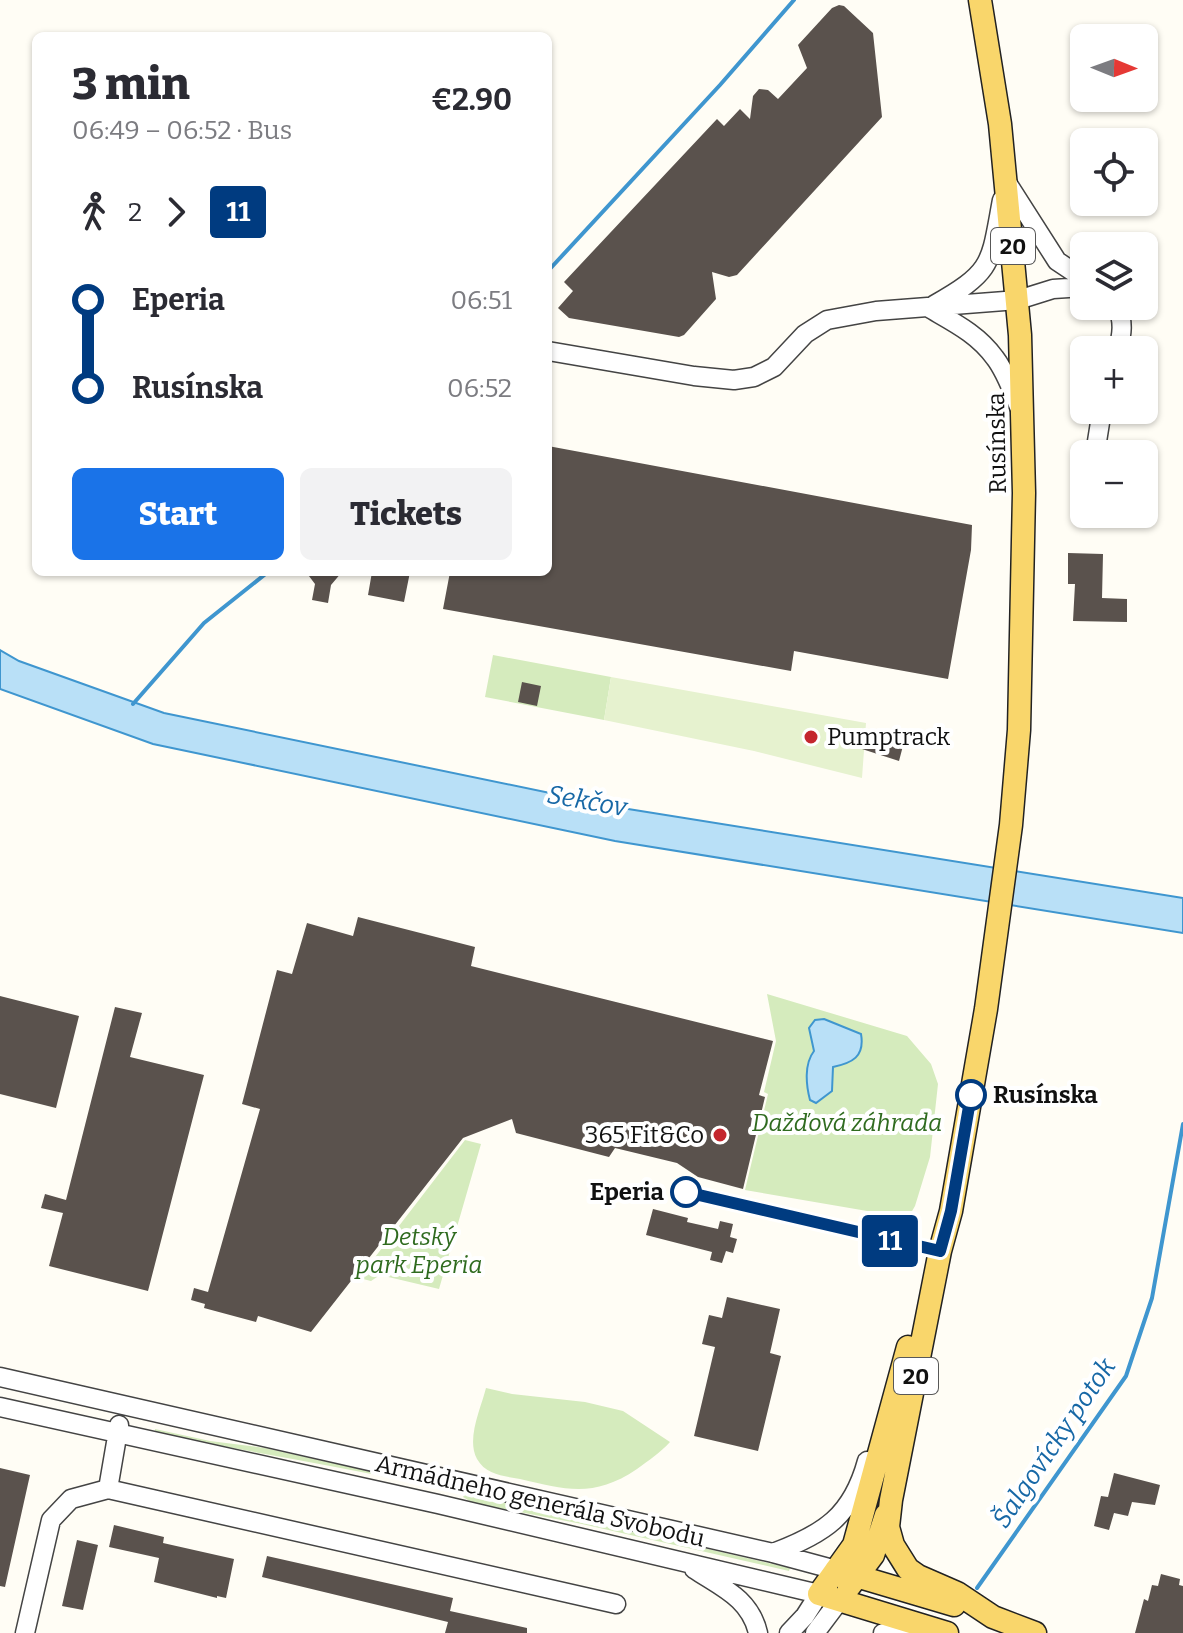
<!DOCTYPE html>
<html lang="en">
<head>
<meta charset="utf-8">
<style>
  :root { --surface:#fff; --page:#f2f2f3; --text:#2b2b33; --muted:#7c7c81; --accent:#1a73e8 }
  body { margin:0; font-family:Bitter,serif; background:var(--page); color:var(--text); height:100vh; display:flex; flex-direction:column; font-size:30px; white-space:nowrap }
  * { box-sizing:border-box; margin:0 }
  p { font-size:26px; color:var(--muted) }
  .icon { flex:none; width:44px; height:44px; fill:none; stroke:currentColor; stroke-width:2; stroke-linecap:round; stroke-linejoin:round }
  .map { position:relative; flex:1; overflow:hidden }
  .sheet { position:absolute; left:32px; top:32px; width:520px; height:544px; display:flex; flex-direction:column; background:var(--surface); border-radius:12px; box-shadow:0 2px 6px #0004 }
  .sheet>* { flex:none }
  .badge { padding:0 16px; border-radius:6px; font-size:28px; line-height:52px }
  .needle { width:52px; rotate:91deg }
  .tools { position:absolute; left:1070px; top:24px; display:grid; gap:16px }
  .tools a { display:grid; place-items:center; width:88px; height:88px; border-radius:12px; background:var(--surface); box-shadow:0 2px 6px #0004; font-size:40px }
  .map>.badge { position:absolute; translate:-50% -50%; box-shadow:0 0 0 4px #fff }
  .legs { display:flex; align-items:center; gap:12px; height:88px; padding:0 40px; font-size:26px }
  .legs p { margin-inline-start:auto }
  .headline { display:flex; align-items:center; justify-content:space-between; height:136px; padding:0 40px }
  h1 { font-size:44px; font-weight:800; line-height:60px }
  .cta { display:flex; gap:16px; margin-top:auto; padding:16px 40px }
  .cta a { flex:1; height:92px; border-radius:12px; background:var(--accent); color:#fff; font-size:32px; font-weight:800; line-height:92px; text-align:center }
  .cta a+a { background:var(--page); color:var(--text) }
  ul { padding:0 40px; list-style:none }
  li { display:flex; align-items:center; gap:28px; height:88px; font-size:30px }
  li i { display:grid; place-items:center; width:12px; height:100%; margin:0 10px; background:currentColor }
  li i::after { content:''; width:20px; height:20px; margin:-10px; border:6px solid; border-radius:50%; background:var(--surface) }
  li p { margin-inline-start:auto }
  li:first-child i { background:linear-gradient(#0000 50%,currentColor 0) }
  li:last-child i { background:linear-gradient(currentColor 50%,#0000 0) }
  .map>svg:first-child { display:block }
</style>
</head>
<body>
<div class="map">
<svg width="1183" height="1633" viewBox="0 0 1183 1633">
  <rect width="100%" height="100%" fill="#fffdf5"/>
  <!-- green -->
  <path fill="#d5ebbd" d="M493,655l118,22 -7,43 -119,-23z
    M767,994l140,42 24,28 7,20 -8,73 -15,49 -7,12 -163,-28 23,-96 -4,-2 12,-51z
    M465,1140l16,4 -42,145 -59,-14 -9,6 -12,-3z
    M486,1388l26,6 73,8 38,9 47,31c-10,11 -21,18 -33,27 -43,29 -70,21 -117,10 -16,-3 -34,-4 -43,-20 -11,-20 4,-51 9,-71z
    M155,1429l55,12 55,7 148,33 -4,1c-85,-19 -170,-31 -254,-50z
    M466,1493l324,75 -1,3 -207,-47 -109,-21 -10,-6z"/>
  <!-- pitch -->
  <path fill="#e6f2cf" d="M611,677l255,46 -4,55 -108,-27 -150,-31z"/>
  <!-- water -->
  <path fill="#b9e0f7" stroke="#3f96cf" stroke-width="2" d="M0,650l19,11 145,52 458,95 561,90v35l-568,-92 -462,-97 -153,-55z
    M824,1019l37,15c4,23 -9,29 -28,33l-1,24 -16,12 -6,-3c-4,-15 -6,-36 4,-49l-5,-23 6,-8z"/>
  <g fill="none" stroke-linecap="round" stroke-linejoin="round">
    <!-- stream -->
    <path stroke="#3f96cf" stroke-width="4" d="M548,271l172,-186 74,-85
      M133,704l71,-81 64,-51
      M977,1588l149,-212 26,-78 31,-174"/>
  </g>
  <!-- building -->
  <path fill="#5a524d" d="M839,5l5,1 29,27 9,84 -145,158 -8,2 -17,-5 4,27 -32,36 -5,2 -110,-19 -11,-10 15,-17 -9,-9 153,-163 7,7 16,-17 10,10 3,-23 6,-7 9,1 10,9 29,-31 -9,-23 34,-37z
    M548,446l424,79 -1,25 -23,129 -154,-28 -3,20 -348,-62 7,-37h98z
    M1068,553l35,1 -1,44 25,1v23l-54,-1 2,-37h-7z
    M306,572h36l-11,13 -3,18 -16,-3 3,-16z
    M372,572h38l-6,30 -36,-7z
    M522,682l19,4 -4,20 -19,-4z
    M868,730l36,12 -5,19 -37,-12z
    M358,917l117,30 -4,19 302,75 -14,54 6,2 -22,92 -45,-12 -21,-14 -62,-15 -6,9 -93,-24 -4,-14 -49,19 -152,194 -53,-16 -2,6 -52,-14 1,-4 -14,-4 3,-12 14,4 52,-183 -18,-5 35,-134 15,4 15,-51 46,13z
    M0,996l79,20 -23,92 -56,-14z
    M115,1007l27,6 -12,44 74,18 -56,216 -99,-25 14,-53 -22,-5 4,-14 21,6z
    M653,1209l35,9 -1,4 31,7 2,-8 13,3 -3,13 7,2 -4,14 -7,-2 -4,12 -12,-3 2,-8 -66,-17z
    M727,1297l53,12 -10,44 11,3 -23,95 -64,-15 21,-89 -13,-3 7,-29 13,3z
    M0,1468l30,7 -25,112 -5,-1z
    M1114,1473l46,12 -5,20 -23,-3 -4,14 -14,-3 -5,17 -15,-4 7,-30 7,1z
    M114,1525l50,12 -1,6 71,16 -8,39 -9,-2v2l-63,-16 5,-24 -50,-11z
    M77,1540l21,5 -15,65 -21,-4z
    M267,1556l186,42 -3,13 77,17v5h-82l3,-11 -186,-45z
    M1161,1574l19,5 -1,6 4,1v47h-48l9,-34 4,2 4,-16 6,1z"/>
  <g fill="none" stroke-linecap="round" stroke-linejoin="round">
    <!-- minor casing -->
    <g stroke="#444" stroke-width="21">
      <path id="minor" d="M1006,181l51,80 27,18
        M934,305c60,-34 56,-41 68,-105
        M1117,306c7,16 5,28 1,44
        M929,308c24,14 49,26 66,50 11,14 18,35 25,51
        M548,351l146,25 40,4 20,-3 20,-10 31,-33 22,-14 49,-9 142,-11 35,-11 31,-2
        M1095,454l7,-44
        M0,1377l773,176 63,17
        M0,1407l438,97 381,90 -14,22 -16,17
        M108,1489l11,-64
        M773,1553c51,-19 79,-37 94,-92
        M694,1569c27,18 56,29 64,64
        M25,1633l26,-113 20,-21 37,-10 508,115
        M815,1633l24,-32
        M883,1633l17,-3 24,1"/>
    </g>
    <!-- major casing -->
    <g stroke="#222" stroke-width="25">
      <path id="major" d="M980,0l20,124 20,211 4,158 -5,237 -8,95 -25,184 -35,202 -11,40 -49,249 -3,27 5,18 15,24 10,7 39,17 36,24 42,16
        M908,1347l-54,198 -35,49 128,39
        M836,1570l118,35
        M849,1587l24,-32 13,-40"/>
    </g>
    <!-- minor -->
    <use href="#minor" stroke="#fff" stroke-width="18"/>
    <!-- major -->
    <use href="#major" stroke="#f9d66b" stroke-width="22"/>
  </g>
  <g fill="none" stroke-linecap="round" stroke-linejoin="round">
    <!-- line-1 casing -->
    <g stroke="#fff" stroke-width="18">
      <path id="line-1" d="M686,1192l254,59 11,-40 20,-116"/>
    </g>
    <!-- line-1 -->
    <use href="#line-1" stroke="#003b80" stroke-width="12"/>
  </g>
  <!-- markers -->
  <g fill="#c4262e" stroke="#fff" stroke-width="3">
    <circle cx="811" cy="737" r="8"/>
    <circle cx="720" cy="1135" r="8"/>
  </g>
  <g fill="#fff" stroke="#003b80" stroke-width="4">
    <circle cx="971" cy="1095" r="14"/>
    <circle cx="686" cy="1192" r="14"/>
  </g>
  <g text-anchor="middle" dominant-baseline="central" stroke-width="8" stroke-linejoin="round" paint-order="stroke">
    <!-- shield labels -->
    <g fill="#fff" stroke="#585858" stroke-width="2">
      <rect x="991" y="228" width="44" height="36" rx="6"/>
      <rect x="894" y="1358" width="44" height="36" rx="6"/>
    </g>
    <g font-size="22" font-weight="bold" fill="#111">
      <text x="1013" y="246">20</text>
      <text x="916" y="1376">20</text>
    </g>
    <!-- street labels -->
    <g font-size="24" fill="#111" stroke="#fff">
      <text transform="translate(997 443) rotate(-91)">Rusínska</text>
      <text transform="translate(540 1501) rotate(13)">Armádneho generála Svobodu</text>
    </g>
    <!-- poi labels -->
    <g font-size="24" fill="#111" stroke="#fff" text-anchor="start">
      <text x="827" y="737">Pumptrack</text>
      <text x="704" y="1135" text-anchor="end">365 Fit&amp;Co</text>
    </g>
    <!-- stop labels -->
    <g font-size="24" font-weight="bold" fill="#111" stroke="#fff" text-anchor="start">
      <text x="993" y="1095">Rusínska</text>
      <text x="664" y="1192" text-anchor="end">Eperia</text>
    </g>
    <!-- park labels -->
    <g font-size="24" font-style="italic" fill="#2f6b1f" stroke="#fff">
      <text x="847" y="1123">Dažďová záhrada</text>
      <text x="419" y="1237">Detský<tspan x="419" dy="28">park Eperia</tspan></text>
    </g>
    <!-- water labels -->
    <g font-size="26" font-style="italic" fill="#1768a6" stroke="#fff">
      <text transform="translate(587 801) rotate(10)">Sekčov</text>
      <text transform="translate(1054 1443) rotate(-56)">Šalgovícky potok</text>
    </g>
  </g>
</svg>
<div class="tools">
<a><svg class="needle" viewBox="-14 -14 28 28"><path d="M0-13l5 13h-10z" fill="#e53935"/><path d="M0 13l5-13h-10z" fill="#7c7c81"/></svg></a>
<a><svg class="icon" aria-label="locate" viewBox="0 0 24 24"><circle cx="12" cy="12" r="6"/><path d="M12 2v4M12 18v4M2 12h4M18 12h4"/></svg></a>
<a><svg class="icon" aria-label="layers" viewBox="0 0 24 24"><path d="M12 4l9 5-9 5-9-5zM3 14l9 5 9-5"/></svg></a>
<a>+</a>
<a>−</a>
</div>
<b class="badge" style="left:890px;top:1241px;background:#003b80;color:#fff">11</b>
<section class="sheet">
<div class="headline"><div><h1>3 min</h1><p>06:49 – 06:52 · Bus</p></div><b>€2.90</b></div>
<div class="legs"><svg class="icon" aria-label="walk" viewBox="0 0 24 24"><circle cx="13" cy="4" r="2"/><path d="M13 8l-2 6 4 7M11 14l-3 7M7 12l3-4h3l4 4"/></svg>2<svg class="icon" aria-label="forward" viewBox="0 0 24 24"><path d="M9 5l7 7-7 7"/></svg><b class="badge" style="background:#003b80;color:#fff">11</b></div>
<ul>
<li><i style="color:#003b80"></i><b>Eperia</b><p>06:51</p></li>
<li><i style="color:#003b80"></i><b>Rusínska</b><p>06:52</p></li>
</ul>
<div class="cta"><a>Start</a><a>Tickets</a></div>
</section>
</div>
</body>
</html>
